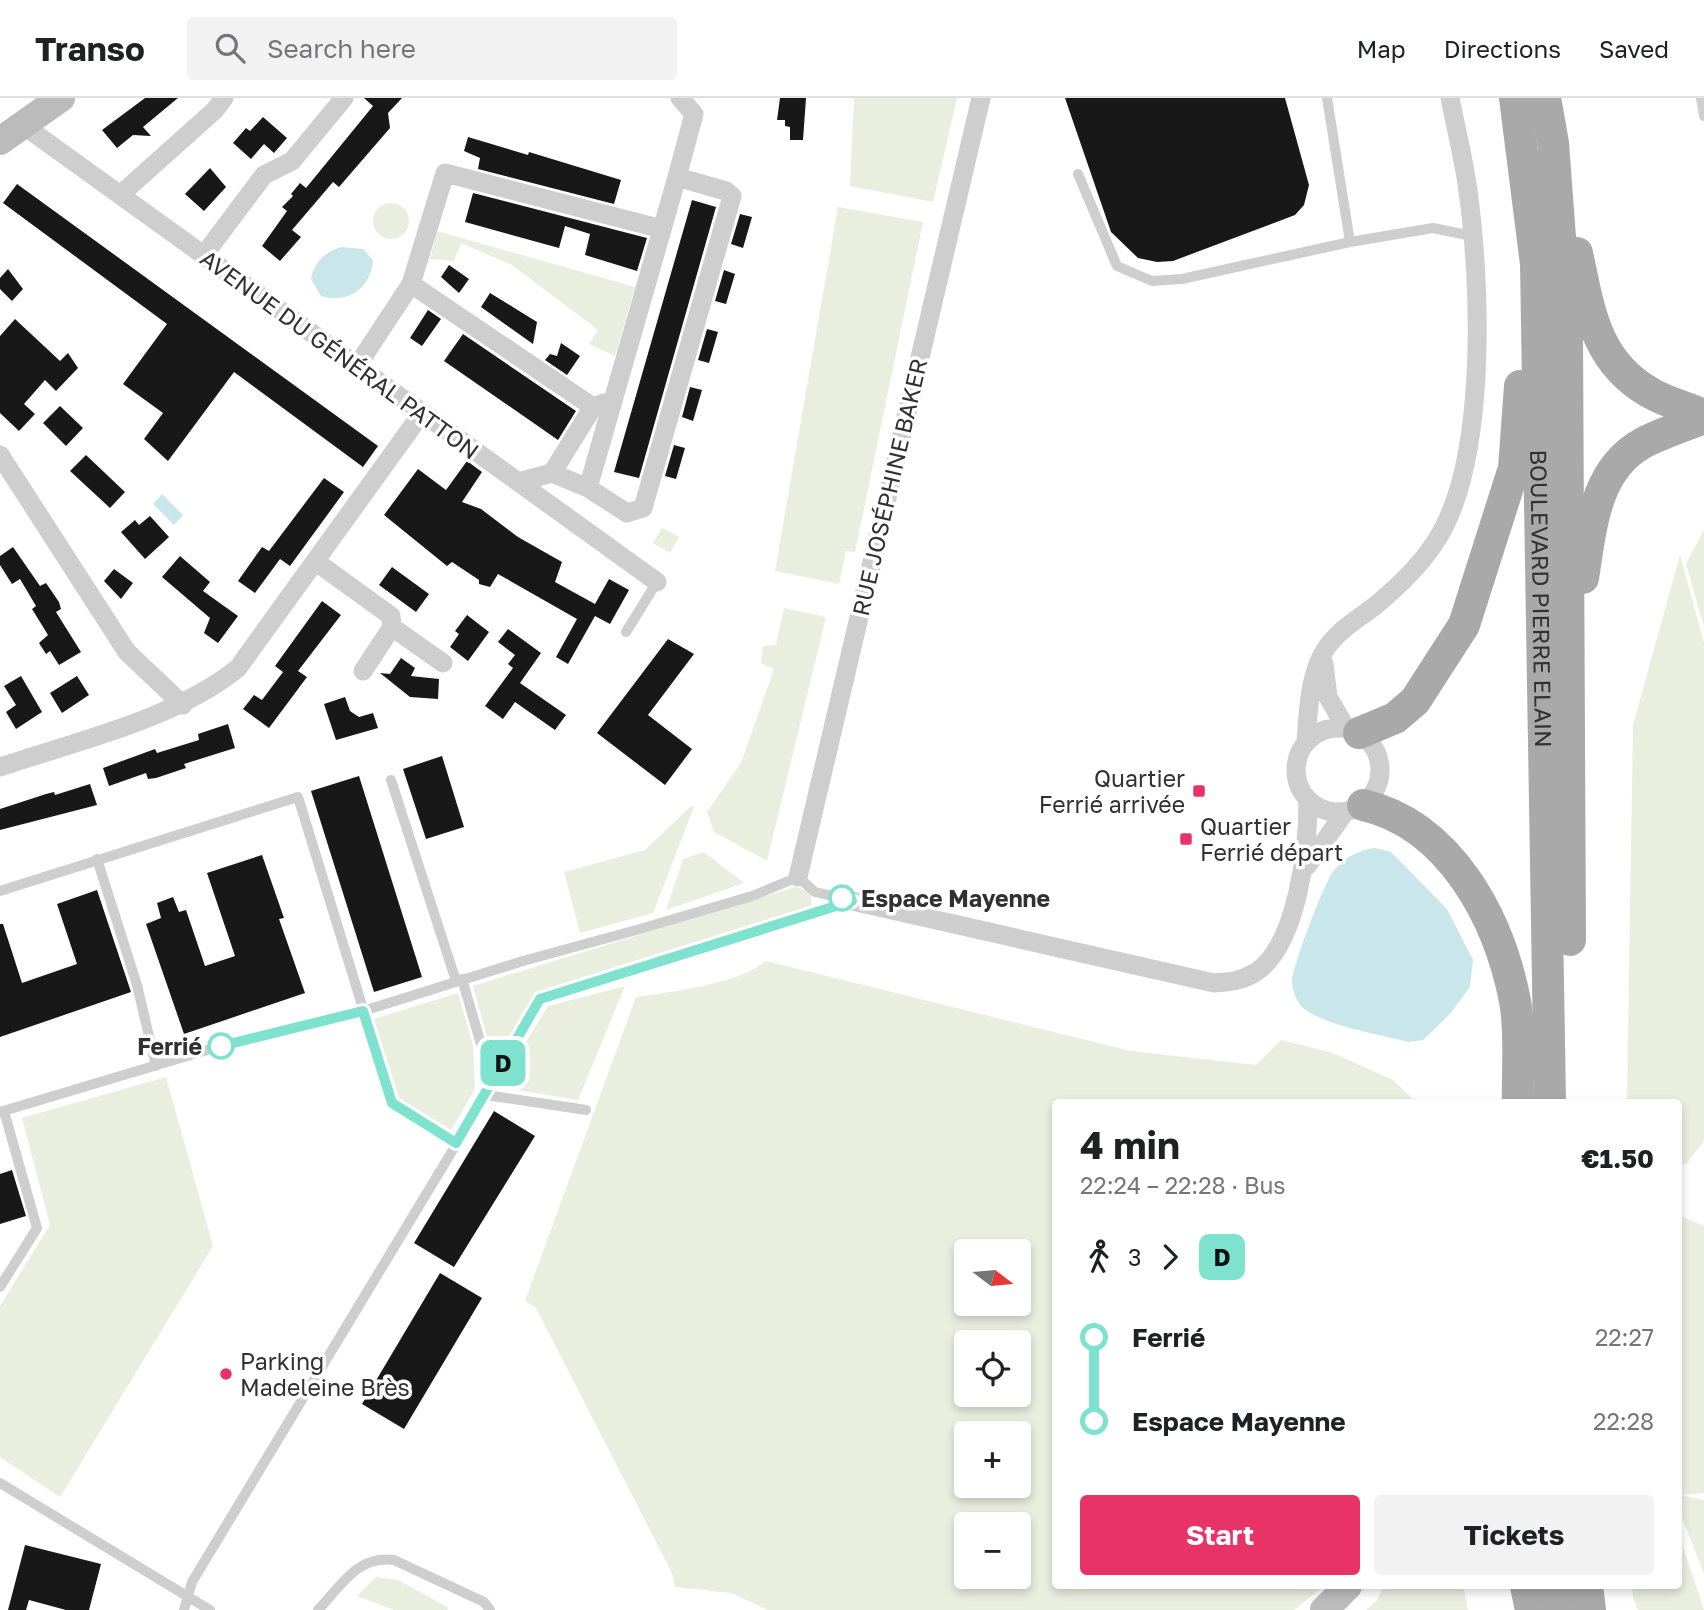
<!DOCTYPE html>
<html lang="en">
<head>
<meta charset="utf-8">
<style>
  :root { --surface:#fff; --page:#f2f2f2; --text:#202124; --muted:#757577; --line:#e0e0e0; --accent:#e83369 }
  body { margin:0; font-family:"Golos Text",sans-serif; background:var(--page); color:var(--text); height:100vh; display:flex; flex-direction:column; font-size:26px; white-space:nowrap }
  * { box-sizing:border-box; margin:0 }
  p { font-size:23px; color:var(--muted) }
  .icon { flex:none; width:38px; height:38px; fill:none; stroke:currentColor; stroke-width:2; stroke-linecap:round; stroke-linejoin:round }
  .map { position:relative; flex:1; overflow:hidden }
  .side { position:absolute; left:1052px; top:1001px; width:630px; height:490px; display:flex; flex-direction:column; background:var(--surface); border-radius:7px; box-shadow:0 4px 10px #0003 }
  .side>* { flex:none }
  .badge { padding:0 14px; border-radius:10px; font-size:24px; line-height:46px }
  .needle { width:46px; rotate:106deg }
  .tools { position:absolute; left:954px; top:1141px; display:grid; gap:14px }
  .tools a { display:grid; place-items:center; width:77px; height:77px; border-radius:7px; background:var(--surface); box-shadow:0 4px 10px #0003; font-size:35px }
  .map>.badge { position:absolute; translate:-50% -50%; box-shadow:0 0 0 4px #fff }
  .legs { display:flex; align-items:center; gap:10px; height:77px; padding:0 28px; font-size:23px }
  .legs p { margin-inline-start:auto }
  .head { display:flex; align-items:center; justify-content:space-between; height:119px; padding:0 28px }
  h1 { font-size:38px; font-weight:700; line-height:52px }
  .cta { display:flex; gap:14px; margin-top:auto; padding:14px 28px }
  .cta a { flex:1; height:80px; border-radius:7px; background:var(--accent); color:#fff; font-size:28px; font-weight:700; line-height:80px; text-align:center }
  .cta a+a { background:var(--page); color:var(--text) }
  ul { padding:0 28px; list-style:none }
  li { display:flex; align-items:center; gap:24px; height:84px; font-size:26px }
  li i { display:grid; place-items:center; width:10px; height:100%; margin:0 9px; background:currentColor }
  li i::after { content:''; width:18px; height:18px; margin:-9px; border:5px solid; border-radius:50%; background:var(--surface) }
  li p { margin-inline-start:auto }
  li:first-child i { background:linear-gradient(#0000 50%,currentColor 0) }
  li:last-child i { background:linear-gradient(currentColor 50%,#0000 0) }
  header { display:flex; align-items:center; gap:42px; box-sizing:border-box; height:98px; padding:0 35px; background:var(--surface); border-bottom:2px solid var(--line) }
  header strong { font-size:33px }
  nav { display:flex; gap:38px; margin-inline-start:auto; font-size:24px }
  .search { width:490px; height:63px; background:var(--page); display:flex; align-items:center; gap:18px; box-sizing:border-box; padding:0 24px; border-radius:7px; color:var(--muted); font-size:26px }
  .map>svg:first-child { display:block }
</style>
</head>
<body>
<header>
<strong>Transo</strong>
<div class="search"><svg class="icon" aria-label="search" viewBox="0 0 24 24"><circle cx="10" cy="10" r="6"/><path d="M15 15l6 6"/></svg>Search here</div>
<nav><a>Map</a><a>Directions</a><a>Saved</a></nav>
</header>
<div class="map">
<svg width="1704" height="1512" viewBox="0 0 1704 1512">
  <rect width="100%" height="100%" fill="#fff"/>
  <!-- green -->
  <path fill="#eaeedf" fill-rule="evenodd" d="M854,0h103l-24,104 -83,-16z
    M373 123a18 18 0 1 1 36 0a18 18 0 1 1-36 0Z
    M838,109l85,15 -68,330 -9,-1 -7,33 -64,-13z
    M437,133l198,56 -20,69 -26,-12 9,-14 -86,-65 -51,-22 -7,18 -24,-2z
    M662,430l17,9 -9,16 -17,-10z
    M1704,432v97l-18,-63z
    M1680,457l24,88v498l-18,23 -8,1v-63h-51l6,-377z
    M784,510l42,9 -59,244 -53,-29 -7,-20 34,-49 33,-94 -13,-6 2,-17 13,-1z
    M691,708l3,1 -41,106 -73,20 -16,-61 81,-22z
    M704,754l40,31 -78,27 17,-51z
    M795,789l16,4v17l-275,84 -41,69h-5l-1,-18 -16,-57z
    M766,863l365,90 125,14 25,-25 52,13 60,27 23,22h-361v484h269l-30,24h-526l-37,-17 -56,-6 -3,-14 -136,-265 -11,-7 111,-304c36,-5 102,-13 130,-36zM966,1153h52v53h-52zM966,1244h52v53h-52zM966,1335h52v53h-52zM966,1426h52v53h-52z
    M625,888l-47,114 -68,-11 -10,-5 48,-78z
    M458,895l15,52 2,44 -24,41 -52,-32 -25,-79z
    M166,979l47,169 -153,251 -60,-40v-151l50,-81 -28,-107z
    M1678,1117l26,11v267l-25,2 25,5v74l-26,-67z
    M1678,1434l26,78h-66l-5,-12 -1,-12h46z
    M376,1479l22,3 49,27 1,3h-54l-37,-14z
    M1384,1488h79l5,24h-102l11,-10z"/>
  <!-- water -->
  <path fill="#c9e6eb" d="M341,149l22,2 10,11c-2,29 -26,44 -52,36l-10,-17c3,-17 14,-27 30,-32z
    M162,396l21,21 -9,10 -21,-21z
    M1375,750l16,4 56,57 26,51 -3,27 -20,27 -27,26 -15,2c-28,-8 -86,-16 -107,-36 -5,-6 -9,-17 -9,-25 1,-16 32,-98 42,-111 12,-13 24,-20 41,-22z"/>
  <!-- building -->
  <path fill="#181818" d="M145,0h33l-35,29 8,9 -18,-1 -16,13 -15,-18z
    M364,0h38l-14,15 2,15 -51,59 -6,-5 -41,48 9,7 -21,24 -18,-15 25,-35 -5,-4 11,-11 -2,-2 9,-11 6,5 67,-82z
    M780,0h26l-3,42h-13v-13l-5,-1v-6h-8z
    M1065,0h220l24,87 -5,20 -9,10 -122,46 -16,1 -19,-4 -27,-26z
    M263,19l24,21 -13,15 -10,-9 -13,15 -18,-16 13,-15 4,3z
    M468,39l60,18 1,-3 92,28 -7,24 -136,-35 2,-11 -16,-7z
    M210,70l16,19 -22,24 -19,-17z
    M17,86l361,262 -15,21 -129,-95 -66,89 -24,-22 19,-26 -40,-29 44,-60 -164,-121z
    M473,95l174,45 -10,33 -52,-16 5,-21 -25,-8 -6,22 -94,-26z
    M692,102l24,7 -77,271 -25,-6z
    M740,116l12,3 -9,31 -12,-4z
    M449,167l20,14 -10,14 -18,-16z
    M8,171l15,20 -11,12 -12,-12v-11z
    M724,172l11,4 -9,30 -11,-3z
    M490,195l47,29 -4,22 -52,-37z
    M428,212l13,9 -19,27 -12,-8z
    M15,221l45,42 8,-8 10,15 -22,23 -11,-11 -21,24 11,10 -16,17 -19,-18v-77z
    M707,231l11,3 -9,31 -11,-3z
    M463,236l113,77 -18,29 -114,-79z
    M561,245l19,13 -13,19 -22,-15 5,-6 7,2z
    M690,289l12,3 -9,31 -11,-4z
    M60,308l23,22 -17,18 -23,-23z
    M674,347l11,3 -9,31 -11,-3z
    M86,357l39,37 -15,16 -40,-37z
    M467,363l15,11 -20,30 19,7 37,28 44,25 -7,20 40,22 14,-25 20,11 -19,34 -15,-8 -27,48 -12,-7 21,-38 -79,-45 -8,13 -11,-3v-4l-27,-18 -5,4 -63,-51 34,-46 28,21z
    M324,380l20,14 -54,74 -10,-7 -25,34 -17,-12 24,-34 7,4z
    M150,418l19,21 -24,22 -24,-27 14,-12 4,5z
    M13,449l27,39 6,-3 13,19 2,7 -5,3 25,40 -22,13 -9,-14 -4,3 -7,-11 9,-8 -16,-26 4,-3 -16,-27 -8,5 -12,-19v-9z
    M180,458l30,26 -7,9 35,25 -20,27 -14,-10 6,-15 -48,-41z
    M392,469l37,27 -13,18 -37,-27z
    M114,471l19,14 -12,16 -17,-18z
    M322,503l19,14 -43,56 9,6 -38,51 -26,-19 11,-14 8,5 21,-28 -8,-6z
    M467,517l22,17 -21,29 -18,-14 9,-13 -4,-3z
    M508,531l33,24 -21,30 46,32 -11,15 -40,-28 -12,17 -18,-13 28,-38 -5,-4 7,-9 -17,-13z
    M668,541l26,15 -46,61 44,34 -27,36 -68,-52z
    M401,560l14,10 -4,8 28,3 -1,20 -28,-2 -30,-24 10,1z
    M21,578l21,36 -26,17 -10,-17 10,-7 -12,-19z
    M77,578l12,19 -27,18 -12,-20z
    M345,599l5,14 9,6 14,-4 5,15 -42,12 -12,-36z
    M228,626l7,24 -51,16 2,4 -30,10 -8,1 -2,-6 -37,13 -6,-18 52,-19 2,4 42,-13 -1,-6z
    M442,658l22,71 -38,12 -23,-70z
    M359,678l63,201 -48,15 -63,-201z
    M90,686l7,21 -97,25v-21l46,-15 8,-2 1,3z
    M262,757l22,63 -5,1 26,74 -121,41 -38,-110 15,-6 -4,-15 16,-6 6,15 7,-2 19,56 30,-10 -28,-83z
    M97,792l34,102 -131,45v-113h3l19,59 55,-19 -20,-60z
    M494,1013l41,25 -81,131 -40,-24z
    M12,1072l14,46 -26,8v-50z
    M440,1175l42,25 -78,131 -42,-25z
    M25,1447l76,19 -12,46h-23l-37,-10 -3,10h-18z"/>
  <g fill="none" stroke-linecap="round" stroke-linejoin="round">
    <!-- lane -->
    <path stroke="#cecece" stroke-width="10" d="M1701,0l3,18
      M1078,76l39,92 35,15 30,-2 168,-37 -23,-144
      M1350,144l83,-14 39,8
      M626,534l31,-50
      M391,682l65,201
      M97,761l40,126 19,81
      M0,793l298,-94 94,306 64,40
      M462,881l21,72 3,43
      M486,997l100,15
      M0,1014l224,-67 139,-34 160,-50 117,-32 112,-33 46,-19 17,15 35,8
      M0,1189l37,-59 -33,-117
      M0,1385l210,127
      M184,1512l8,-28 294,-487 54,-96 312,-98
      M318,1512c23,-24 39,-55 76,-50l90,42 6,8"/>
    <!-- street -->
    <path stroke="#cecece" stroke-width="19" d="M23,27l634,457
      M677,79l17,-63 -14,-16
      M120,97l95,-85 9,-12
      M204,157l60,-80 28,-14 52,-63
      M411,186l182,123
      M357,268l54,-82 34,-111 217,56
      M0,357l127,197 56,53
      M552,375l41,-66 11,-4
      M518,384l34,-9 36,15 39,25 16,-5 89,-312 -6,-5 -49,-14 -89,311
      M315,463l76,55 1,11 -29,44
      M392,529l51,36
      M1324,566l4,33 18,31
      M1296 672a42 42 0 1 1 84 0a42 42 0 1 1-84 0Z
      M1306,645c2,-29 3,-68 19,-93 13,-20 33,-31 51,-45 23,-19 42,-37 58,-61 54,-78 47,-260 34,-353 -4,-31 -12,-62 -18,-93
      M0,669c77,-26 175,-48 238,-99l184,-255
      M1307,768l38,-54
      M798,779l183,-779
      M852,803l362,82c16,-1 28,-2 42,-11 42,-28 52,-125 52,-172"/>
    <!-- secondary -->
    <path stroke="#bbb" stroke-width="28" d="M0,43l61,-43
      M1324,1512l24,-24"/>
    <!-- primary -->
    <g stroke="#a9a9a9" stroke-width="32">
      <path id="s1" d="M1515,0l21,166 14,838"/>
      <path d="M1545,0l8,45 14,189 3,608"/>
      <path d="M1577,155c12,56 18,108 72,139 16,10 37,15 55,23"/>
      <path d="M1583,480c8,-49 11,-108 60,-135 19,-10 41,-17 61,-25"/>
      <path d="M1359,635l36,-15 20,-17 49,-76 50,-157 6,-82"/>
      <path d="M1363,707c87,20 136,113 152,196 6,32 2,69 3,101"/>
      <path d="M1526,1488l5,24"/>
      <path d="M1557,1488l3,24"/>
      <path d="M1587,1488l3,24"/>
    </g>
  </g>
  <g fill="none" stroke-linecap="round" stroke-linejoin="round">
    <!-- line-1 casing -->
    <g stroke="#fff" stroke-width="16">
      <path id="line-1" d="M221,948l142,-35 29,92 64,40 84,-144 312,-98 -10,-3"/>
    </g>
    <!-- line-1 -->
    <use href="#line-1" stroke="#7fe2cf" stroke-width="10"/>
  </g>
  <!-- markers -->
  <g fill="#e83369" stroke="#fff" stroke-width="2.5">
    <rect x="1192" y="686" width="14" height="14" rx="3.5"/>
    <rect x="1179" y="734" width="14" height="14" rx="3.5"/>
    <circle cx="226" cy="1276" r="7"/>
  </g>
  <g fill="#fff" stroke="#7fe2cf" stroke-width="3.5">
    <circle cx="842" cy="800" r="12"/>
    <circle cx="221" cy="948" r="12"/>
  </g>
  <g text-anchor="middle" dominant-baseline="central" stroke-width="7" stroke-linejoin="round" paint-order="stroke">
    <!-- street labels -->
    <g font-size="23" fill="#313131" stroke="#fff">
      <text transform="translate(340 256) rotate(36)">AVENUE DU GÉNÉRAL PATTON</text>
      <text transform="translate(889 389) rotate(-77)">RUE JOSÉPHINE BAKER</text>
      <text stroke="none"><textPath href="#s1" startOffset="502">BOULEVARD PIERRE ELAIN</textPath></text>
    </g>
    <!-- poi labels -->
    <g font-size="23" fill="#313131" stroke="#fff" text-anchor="start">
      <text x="1185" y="680" text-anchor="end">Quartier<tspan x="1185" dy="26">Ferrié arrivée</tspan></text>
      <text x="1200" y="728">Quartier<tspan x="1200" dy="26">Ferrié départ</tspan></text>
      <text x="240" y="1263">Parking<tspan x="240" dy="26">Madeleine Brès</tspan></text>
    </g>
    <!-- stop labels -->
    <g font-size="23" font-weight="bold" fill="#313131" stroke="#fff" text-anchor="start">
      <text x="861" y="800">Espace Mayenne</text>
      <text x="202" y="948" text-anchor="end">Ferrié</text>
    </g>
  </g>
</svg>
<div class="tools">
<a><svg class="needle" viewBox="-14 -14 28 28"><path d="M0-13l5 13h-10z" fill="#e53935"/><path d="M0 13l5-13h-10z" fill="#757577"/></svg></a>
<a><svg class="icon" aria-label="locate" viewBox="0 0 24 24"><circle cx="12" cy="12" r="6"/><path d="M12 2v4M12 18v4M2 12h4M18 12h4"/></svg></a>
<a>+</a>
<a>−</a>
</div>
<b class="badge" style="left:503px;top:965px;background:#7fe2cf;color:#111">D</b>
<section class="side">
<div class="head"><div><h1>4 min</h1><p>22:24 – 22:28 · Bus</p></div><b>€1.50</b></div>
<div class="legs"><svg class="icon" aria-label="walk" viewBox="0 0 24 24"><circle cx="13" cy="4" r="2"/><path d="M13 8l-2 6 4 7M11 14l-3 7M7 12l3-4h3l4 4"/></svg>3<svg class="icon" aria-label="forward" viewBox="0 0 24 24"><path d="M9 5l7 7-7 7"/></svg><b class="badge" style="background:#7fe2cf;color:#111">D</b></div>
<ul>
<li><i style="color:#7fe2cf"></i><b>Ferrié</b><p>22:27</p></li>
<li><i style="color:#7fe2cf"></i><b>Espace Mayenne</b><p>22:28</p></li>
</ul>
<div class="cta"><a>Start</a><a>Tickets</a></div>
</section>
</div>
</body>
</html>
